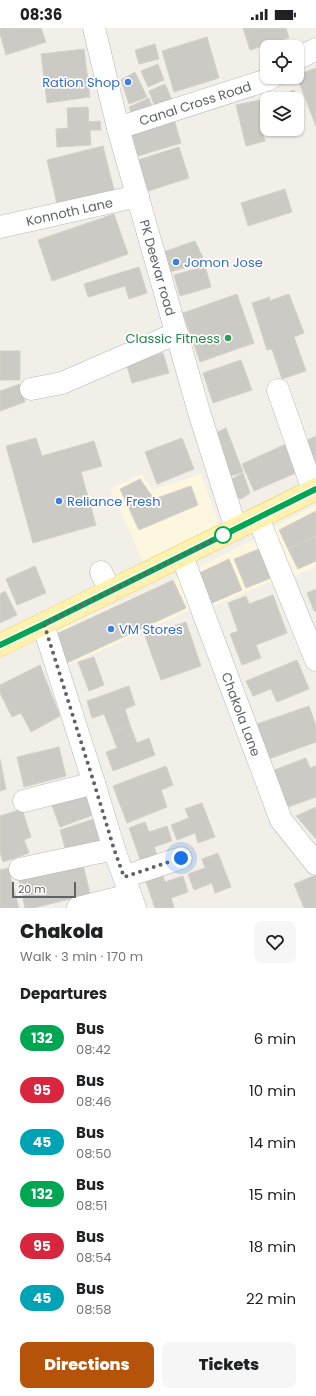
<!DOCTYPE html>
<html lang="en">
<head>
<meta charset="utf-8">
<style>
  :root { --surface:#fff; --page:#f6f6f6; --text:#202124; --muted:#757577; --accent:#b45309 }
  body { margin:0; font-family:Poppins,sans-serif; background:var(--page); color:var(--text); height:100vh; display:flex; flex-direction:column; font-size:15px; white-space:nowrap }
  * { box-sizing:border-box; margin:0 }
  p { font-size:13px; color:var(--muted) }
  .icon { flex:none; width:22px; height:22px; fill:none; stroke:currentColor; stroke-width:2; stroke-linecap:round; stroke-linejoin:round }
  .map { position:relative; height:880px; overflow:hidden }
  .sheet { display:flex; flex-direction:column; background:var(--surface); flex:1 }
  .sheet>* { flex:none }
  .badge { padding:0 8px; border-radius:13px; font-size:14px; line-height:26px }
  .fabs { position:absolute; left:260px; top:12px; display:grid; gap:8px }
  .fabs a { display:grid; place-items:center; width:44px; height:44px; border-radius:8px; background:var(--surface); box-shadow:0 1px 3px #0004; font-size:20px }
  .scale { position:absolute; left:12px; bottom:10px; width:64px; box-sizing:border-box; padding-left:4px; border:2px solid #5f6368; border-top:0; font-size:11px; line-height:14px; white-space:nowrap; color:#5f6368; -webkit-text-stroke:3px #fff; paint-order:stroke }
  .you { position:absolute; width:20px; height:20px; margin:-10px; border:3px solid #fff; border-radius:50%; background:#1a73e8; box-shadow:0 0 0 6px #1a73e833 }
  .map>.badge { position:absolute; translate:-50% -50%; box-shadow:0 0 0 2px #fff }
  h2 { padding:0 20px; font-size:15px; line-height:36px }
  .round { display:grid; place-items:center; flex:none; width:42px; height:42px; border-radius:8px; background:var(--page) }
  .headline { display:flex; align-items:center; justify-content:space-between; height:68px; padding:0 20px }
  h1 { font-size:19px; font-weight:800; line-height:30px }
  .action { display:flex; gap:8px; margin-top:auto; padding:8px 20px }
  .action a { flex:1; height:46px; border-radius:8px; background:var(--accent); color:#fff; font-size:16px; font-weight:800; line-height:46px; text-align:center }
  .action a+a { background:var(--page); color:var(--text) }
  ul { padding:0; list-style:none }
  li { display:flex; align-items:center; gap:12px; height:52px; padding:0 20px }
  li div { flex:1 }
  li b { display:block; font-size:15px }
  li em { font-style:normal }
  li .badge { min-width:44px; font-weight:700; text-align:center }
  .status { display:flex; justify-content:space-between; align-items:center; height:28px; padding:0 20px; background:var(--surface); direction:ltr }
  .status svg { height:11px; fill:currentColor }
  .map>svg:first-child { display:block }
</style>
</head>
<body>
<div class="status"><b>08:36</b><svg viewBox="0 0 49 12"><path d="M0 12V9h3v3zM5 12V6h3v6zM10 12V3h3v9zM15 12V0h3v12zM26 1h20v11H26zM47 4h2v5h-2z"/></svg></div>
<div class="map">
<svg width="316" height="880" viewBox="0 0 316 880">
  <rect width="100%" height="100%" fill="#f1efe8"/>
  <!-- commercial -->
  <path fill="#fef7e0" d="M142,446l10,16 49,-16 18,51 -76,36 -33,-72z
    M316,477v62l-22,9 -20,-49z
    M258,509l16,43 -66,28 -16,-37z
    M182,547l12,33 -130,59 -12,-34z"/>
  <!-- building -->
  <path fill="#cccac5" stroke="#d6d1c6" d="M0,0h41l5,14 -40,13 -6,-21z
    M243,0h43l3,10 -39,12z
    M207,9l12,41 -45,14 -12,-41z
    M155,16l4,15 -20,5 -4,-14z
    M84,21l6,48 -43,6 -6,-49z
    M158,36l6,16 -16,7 -7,-16z
    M316,40v58l-19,-49v-2z
    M135,44l12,25 -18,7 -8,-24z
    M165,56l7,16 -17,7 -6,-16z
    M294,62l6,14 -3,1v-6h-22z
    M149,70l4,12 -20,7 -4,-10z
    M269,70v1h-2v19l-8,1 6,22 -19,5 -10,-41z
    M88,79l1,15 11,-1 1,9h-11l1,15 -34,2 -1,-18 12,-1 -1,-20z
    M174,91l7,24 -43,13 -7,-24z
    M103,118l11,44 -57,14 -10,-44z
    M179,119l10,31 -41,13 -10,-31z
    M285,161l7,23 -44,14 -7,-23z
    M114,186l14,40 -76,27 -14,-41z
    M195,213l10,21 -35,10 -7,-20z
    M205,238l6,21 -31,9 -6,-21z
    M139,239l8,26 -18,6 -4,-13 -37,11 -4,-13z
    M237,266l17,49 -54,19 -17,-49z
    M289,266l15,39 -10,4 12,34 -24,8 -10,-30 -5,1 -15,-47 18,-6 -1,4z
    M0,323h20v29h-20z
    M163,325l6,20 -37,10 -6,-20z
    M241,332l11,30 -39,13 -10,-30z
    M20,356l5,18 -25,9v-20z
    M226,400l17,44 -16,5 -16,-42z
    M316,408v25l-8,4 -9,-21z
    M36,410l6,18 52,-15 8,25 -21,6 15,53 -63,18 -27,-97z
    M182,410l12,31 -37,15 -12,-32z
    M286,416l12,28 -44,19 -12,-27z
    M243,445l7,20 -9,6 -11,-4 -5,-13z
    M140,451l14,20 37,-13 7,19 -59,25 -19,-41z
    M316,483v25l-28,13 -9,-19z
    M316,508v25l-18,8 -10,-20z
    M259,521l12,29 -25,10 -12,-29z
    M229,531l13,31 -32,14 -13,-30z
    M35,538l11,27 -29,12 -11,-26z
    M173,552l13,28 -119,55 -13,-28z
    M316,561v22h-2l-7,-18z
    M5,563l12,24 -17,8v-29z
    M273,567l14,38 -31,12 5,13 -19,7 -12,-31 8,-3 -10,-28 18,-7 3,8z
    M186,594l15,44 -40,14 -16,-44z
    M94,629l10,28 -15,6 -11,-29z
    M297,632l12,29 -32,13 -6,-13 -18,7 -7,-15z
    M40,637l20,51 -29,16 -10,-19 -9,4 -12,-24v-8z
    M129,658l6,19 -10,4 5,16 -19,7 -7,-18 -12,4 -5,-17z
    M309,678l7,20v16l-47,17 -12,-35z
    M130,697l7,18 12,-5 6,17 -42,16 -7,-19 11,-4 -6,-16z
    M59,719l7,29 -42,11 -7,-30z
    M306,730l4,10 6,-2v31l-28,10 -14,-37z
    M0,731l6,30 -6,2z
    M166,738l7,19 -12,5 6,17 -40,16 -14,-37z
    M84,763l9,24 -33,12 -9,-24z
    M202,775l13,34 -17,6 -3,-10 -18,7 -6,-15 18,-7 -4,-9z
    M316,779v32l-20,-23z
    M22,781l9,28 -7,3 5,13 -26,9 -3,-10v-36z
    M94,791l6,22 -34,10 -6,-21z
    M145,794l4,10 18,-6 5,15 -18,6 4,10 -17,5 -12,-34z
    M218,825l13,34 -16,6 -3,-10 -18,7 -6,-16 17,-6 -3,-9z
    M83,836l7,30 -56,14h-9l-6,-28z
    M8,840l11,40h-19v-38z
    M162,845l3,9 18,-6 5,16 -17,6 3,9 -2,1h-17l-10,-29z
    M316,847v33h-12l-10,-24z"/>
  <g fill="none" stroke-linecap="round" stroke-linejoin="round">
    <!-- minor casing -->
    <g stroke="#b5b8bc" stroke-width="23">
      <g id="minor">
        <path id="s1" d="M94,0l24,100 81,284 37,117"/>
        <path d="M297,31l19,-10"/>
        <path id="s2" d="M118,100l149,-48 5,-3"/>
        <path id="s3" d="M0,199l138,-31"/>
        <path d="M31,361l31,-6 115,-50"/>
        <path d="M278,362l35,100"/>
        <path d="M258,490l58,142"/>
        <path id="s4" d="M182,528l99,264 35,44"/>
        <path d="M101,544l9,19"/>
        <path d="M43,596l51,159 20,66 21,59"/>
        <path d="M24,773l70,-18"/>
        <path d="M20,841l94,-20"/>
        <path d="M124,849l57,-19"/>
        <path d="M78,880l52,-13"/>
      </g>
    </g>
    <!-- major casing -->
    <g stroke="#f2c960" stroke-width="23">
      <path id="major" d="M0,617l43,-21 273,-135"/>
    </g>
    <!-- minor -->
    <use href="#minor" stroke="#fff" stroke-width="22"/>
    <!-- major -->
    <use href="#major" stroke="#fff2af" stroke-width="22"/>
  </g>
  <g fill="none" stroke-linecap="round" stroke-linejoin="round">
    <!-- line casing -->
    <g stroke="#fff" stroke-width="9">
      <path id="line" d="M0,617l44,-21 272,-135"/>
    </g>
    <!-- line -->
    <use href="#line" stroke="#00a651" stroke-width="6"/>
    <!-- walk -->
    <path stroke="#5f6368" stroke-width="4" stroke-dasharray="0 7.2" d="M181,830l-57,19 -10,-28 -20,-66 -50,-159 179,-89"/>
  </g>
  <!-- markers -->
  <g fill="#3f7fe0" stroke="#fff" stroke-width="1.5">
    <circle cx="128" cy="54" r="4"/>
    <circle cx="176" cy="234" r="4"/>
    <circle cx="59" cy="473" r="4"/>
    <circle cx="111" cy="601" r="4"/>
  </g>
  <circle fill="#2e9e5b" stroke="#fff" stroke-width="1.5" cx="228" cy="310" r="4"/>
  <circle fill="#fff" stroke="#00a651" stroke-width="2" cx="223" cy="507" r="8"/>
  <g text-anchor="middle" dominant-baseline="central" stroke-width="3.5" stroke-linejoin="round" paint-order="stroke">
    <!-- shop labels -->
    <g font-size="13" fill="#366cbe" stroke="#fff" text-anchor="start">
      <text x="120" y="54" text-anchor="end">Ration Shop</text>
      <text x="184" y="234">Jomon Jose</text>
      <text x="67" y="473">Reliance Fresh</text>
      <text x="119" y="601">VM Stores</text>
    </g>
    <!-- street labels -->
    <g font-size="13" fill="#5f6368" stroke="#fff">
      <text stroke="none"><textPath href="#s2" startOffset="81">Canal Cross Road</textPath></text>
      <text stroke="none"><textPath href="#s3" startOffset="71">Konnoth Lane</textPath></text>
      <text stroke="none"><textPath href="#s1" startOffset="248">PK Deevar road</textPath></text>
      <text stroke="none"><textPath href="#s4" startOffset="169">Chakola Lane</textPath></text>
    </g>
    <!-- leisure labels -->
    <g font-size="13" fill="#27864d" stroke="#fff" text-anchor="end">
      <text x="220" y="310">Classic Fitness</text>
    </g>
  </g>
</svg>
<div class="fabs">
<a><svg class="icon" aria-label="locate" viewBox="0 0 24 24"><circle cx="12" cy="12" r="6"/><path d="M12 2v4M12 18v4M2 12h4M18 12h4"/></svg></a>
<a><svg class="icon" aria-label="layers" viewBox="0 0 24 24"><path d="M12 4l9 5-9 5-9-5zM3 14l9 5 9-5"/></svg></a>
</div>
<div class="scale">20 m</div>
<div class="you" style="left:181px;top:830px"></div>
</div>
<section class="sheet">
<div class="headline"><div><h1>Chakola</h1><p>Walk · 3 min · 170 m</p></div><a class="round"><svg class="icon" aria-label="heart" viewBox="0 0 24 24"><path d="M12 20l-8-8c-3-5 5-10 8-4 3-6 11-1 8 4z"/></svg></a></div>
<h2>Departures</h2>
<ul>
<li><span class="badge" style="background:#00a651;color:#fff">132</span><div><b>Bus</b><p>08:42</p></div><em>6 min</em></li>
<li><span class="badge" style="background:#d7263d;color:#fff">95</span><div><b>Bus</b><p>08:46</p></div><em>10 min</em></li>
<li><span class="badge" style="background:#00a3b4;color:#fff">45</span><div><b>Bus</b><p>08:50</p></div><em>14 min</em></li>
<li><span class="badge" style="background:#00a651;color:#fff">132</span><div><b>Bus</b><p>08:51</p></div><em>15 min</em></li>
<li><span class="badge" style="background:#d7263d;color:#fff">95</span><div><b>Bus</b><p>08:54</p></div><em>18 min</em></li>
<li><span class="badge" style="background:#00a3b4;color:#fff">45</span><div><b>Bus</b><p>08:58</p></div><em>22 min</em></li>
</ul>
<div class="action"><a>Directions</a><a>Tickets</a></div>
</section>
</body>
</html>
